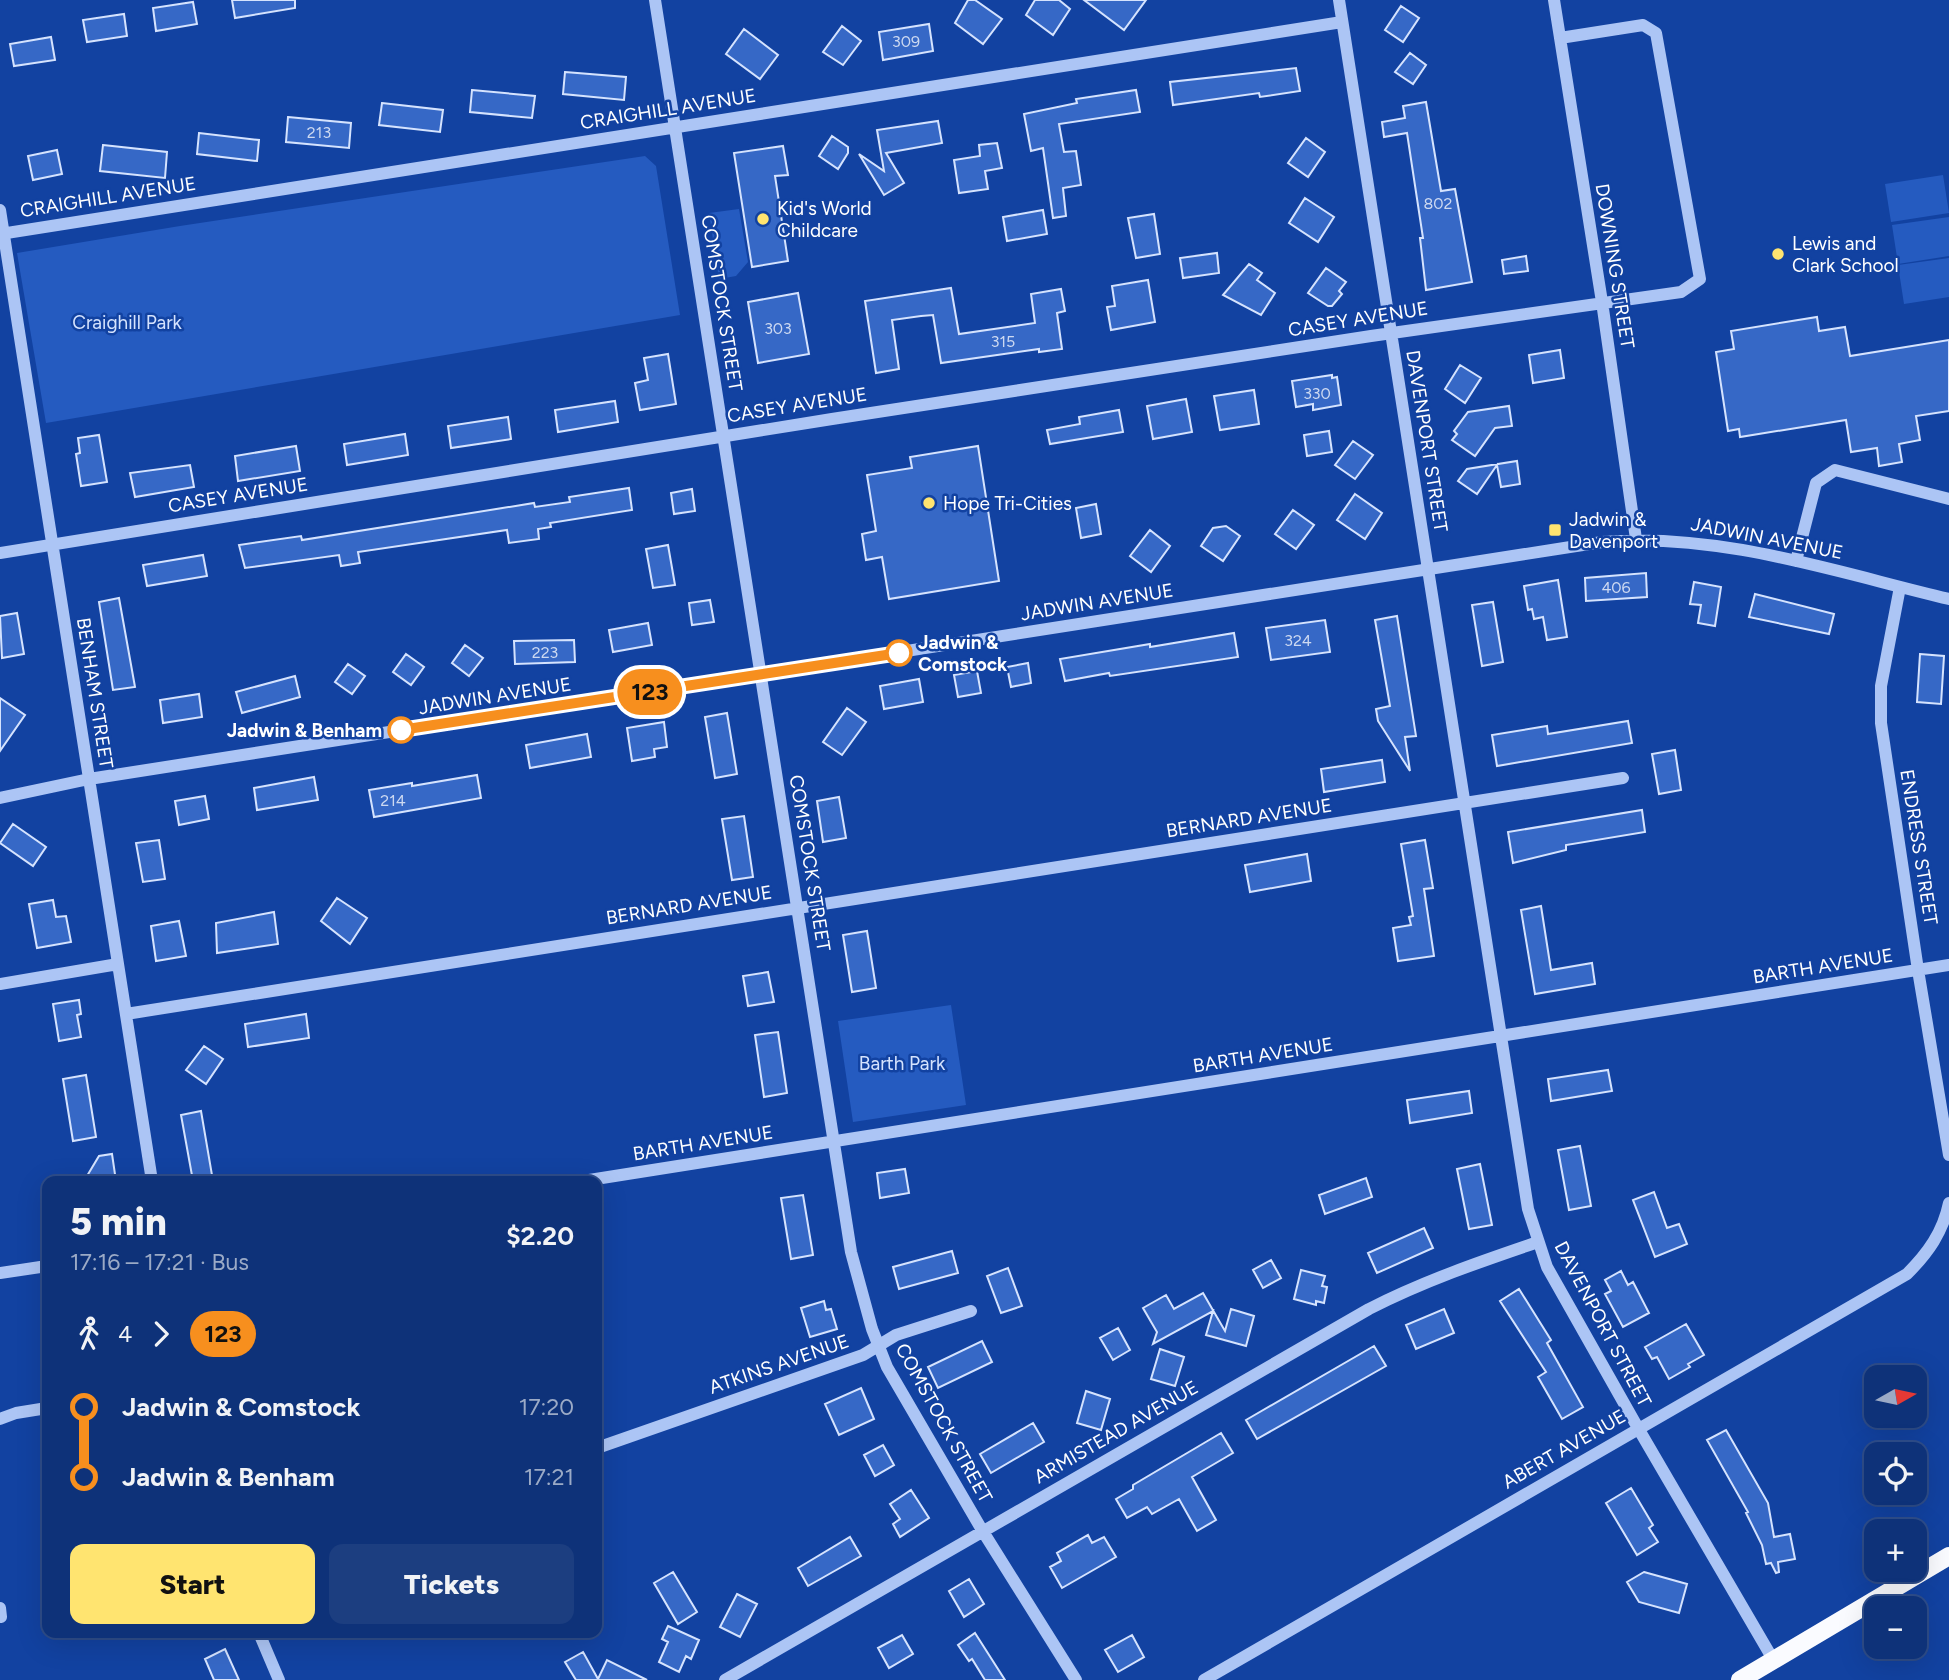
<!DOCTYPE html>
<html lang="en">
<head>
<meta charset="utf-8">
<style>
  :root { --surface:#0e3279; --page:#1c3e80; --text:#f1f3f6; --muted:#9baac6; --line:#2e4d8a; --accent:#ffe470 }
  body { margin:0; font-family:Figtree,sans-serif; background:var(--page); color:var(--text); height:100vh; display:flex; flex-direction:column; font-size:26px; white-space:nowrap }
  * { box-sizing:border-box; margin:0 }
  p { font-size:23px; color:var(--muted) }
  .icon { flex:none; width:38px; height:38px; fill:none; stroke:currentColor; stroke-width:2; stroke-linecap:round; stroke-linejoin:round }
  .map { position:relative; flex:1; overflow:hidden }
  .panel { position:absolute; left:42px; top:1176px; width:560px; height:462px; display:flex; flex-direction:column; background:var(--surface); border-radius:14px; box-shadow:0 7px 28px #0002,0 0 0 2px var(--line) }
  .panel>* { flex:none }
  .badge { padding:0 14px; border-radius:23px; font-size:24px; line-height:46px }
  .needle { width:46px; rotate:81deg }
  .fabs { position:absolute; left:1864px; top:1365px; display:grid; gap:14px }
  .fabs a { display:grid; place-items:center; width:63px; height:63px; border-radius:14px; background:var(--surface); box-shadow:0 7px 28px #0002,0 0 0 2px var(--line); font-size:35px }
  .map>.badge { position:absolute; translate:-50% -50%; box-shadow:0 0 0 4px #fff }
  .legs { display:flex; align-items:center; gap:10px; height:77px; padding:0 28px; font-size:23px }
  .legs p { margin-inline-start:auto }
  .head { display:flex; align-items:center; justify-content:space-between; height:119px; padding:0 28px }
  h1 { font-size:38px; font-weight:800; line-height:52px }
  .cta { display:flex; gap:14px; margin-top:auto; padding:14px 28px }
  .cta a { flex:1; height:80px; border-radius:14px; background:var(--accent); color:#111; font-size:28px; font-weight:800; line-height:80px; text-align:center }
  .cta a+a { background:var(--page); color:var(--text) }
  ul { padding:0 28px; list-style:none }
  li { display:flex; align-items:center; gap:24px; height:70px; font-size:26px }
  li i { display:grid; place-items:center; width:10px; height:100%; margin:0 9px; background:currentColor }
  li i::after { content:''; width:18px; height:18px; margin:-9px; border:5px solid; border-radius:50%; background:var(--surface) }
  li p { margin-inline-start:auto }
  li:first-child i { background:linear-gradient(#0000 50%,currentColor 0) }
  li:last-child i { background:linear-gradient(currentColor 50%,#0000 0) }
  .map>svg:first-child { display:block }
</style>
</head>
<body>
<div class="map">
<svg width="1949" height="1680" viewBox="0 0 1949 1680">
  <rect width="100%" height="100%" fill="#1242a1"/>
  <!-- green -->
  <path fill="#255bc0" d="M645,156l11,10 24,149 -634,108 -29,-170 163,-27z
    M1943,175l6,38 -58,9 -6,-38z
    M739,209l9,53 -12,14 -17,3 -10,-66z
    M1949,217v39l-51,8 -6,-39z
    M1949,258v39l-45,7 -6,-39z
    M951,1005l15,100 -113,17 -15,-101z"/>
  <!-- building -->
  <path fill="#3668c6" stroke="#d5e3fe" stroke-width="2" d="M232,0h63v8l-60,10z
    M968,0h7l27,19 -19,25 -28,-21z
    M1035,0h24l11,9 -17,26 -27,-20z
    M1084,0h62l-22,30z
    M193,2l4,22 -41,7 -3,-23z
    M1401,6l18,12 -16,24 -18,-12z
    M124,14l3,22 -40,6 -4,-22z
    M929,24l4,27 -50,9 -4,-28z
    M842,26l19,15 -18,24 -20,-13z
    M744,29l34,26 -18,24 -34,-25z
    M51,37l4,23 -41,6 -4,-22z
    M1410,53l16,12 -13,19 -18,-12z
    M1296,68l4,23 -40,6 -1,-4 -86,12 -3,-23z
    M565,72l61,5 -2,23 -61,-6z
    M472,90l63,6 -3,22 -62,-6z
    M1136,90l4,22 -81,12 5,28 12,-1 5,34 -18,3 3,28 -13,2 -10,-70 -12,3 -7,-37 53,-11 -1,-4z
    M1426,102l15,89 14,-2 17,93 -46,8 -6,-52h3l-16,-105 -23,4 -2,-15 23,-4 -2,-12z
    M382,103l61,7 -3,22 -61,-7z
    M288,117l63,6 -2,25 -63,-6z
    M938,121l4,22 -56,10 18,30 -20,12 -25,-41 25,17 -7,-41z
    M199,133l60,7 -2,21 -60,-7z
    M832,136l16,11v6l-10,16 -19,-13z
    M1306,138l19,14 -17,25 -20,-14z
    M997,143l5,25 -17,3 3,18 -29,4 -5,-33 26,-4 -1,-11z
    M103,145l64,7 -2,26 -65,-7z
    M783,146l5,29 -13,1 13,85 -36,6 -18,-114z
    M57,150l5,24 -29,6 -5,-24z
    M1305,198l29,19 -16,25 -29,-19z
    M1043,210l4,24 -40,7 -4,-24z
    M1154,214l6,40 -24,4 -8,-40z
    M1217,253l2,20 -36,5 -3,-20z
    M1526,256l2,15 -24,3 -2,-14z
    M1249,264l13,9 -5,7 18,13 -14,22 -38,-20z
    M1326,268l20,14 -7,9 3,3 -10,12h-4l-20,-13z
    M1148,280l7,42 -44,8 -4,-23 8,-1 -3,-20z
    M951,288l8,46 76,-11 -4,-29 30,-5 4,22 -8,2 5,36 -23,3v-3l-98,14 -8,-48 -12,1 -29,4 7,49 -23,4 -11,-72z
    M798,293l11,61 -51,9 -10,-61z
    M1817,317l2,14 26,-4 5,29 99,-16v71l-33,5 4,24 -21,4 3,18 -23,4 -2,-18 -26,4 -5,-32 -106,17 -1,-8 -11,2 -12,-79 18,-3 -3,-18z
    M1560,350l4,28 -31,5 -4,-28z
    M668,354l8,50 -36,6 -5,-27 13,-3 -4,-22z
    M1460,365l21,13 -16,25 -20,-14z
    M1332,375v3l5,-1 4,28 -28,5v-6l-17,3 -4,-26z
    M1254,390l5,34 -39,6 -6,-34z
    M1186,399l6,33 -39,7 -6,-33z
    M615,401l3,21 -60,10 -3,-22z
    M1509,406l3,20 -17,2 -20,28 -23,-16 5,-6 -3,-3 14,-19z
    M1119,410l4,22 -73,12 -3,-14 33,-6 -1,-7z
    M508,417l3,22 -60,9 -3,-22z
    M1329,431l3,21 -25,4 -3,-21z
    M405,434l3,21 -61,10 -3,-21z
    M99,435l8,47 -26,4 -5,-32 4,-1 -2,-15z
    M1353,441l20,14 -18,24 -20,-14z
    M296,446l4,25 -62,10 -3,-25z
    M978,446l21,135 -110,18 -7,-42 -16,3 -4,-26 14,-3 -9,-56 45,-7 -2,-11z
    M1517,461l3,23 -19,3 -4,-22 -20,29 -19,-13 9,-12z
    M190,465l4,22 -59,10 -5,-24z
    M629,488l3,22 -82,13 1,4 -13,2 1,10 -30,4 -2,-13 -149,22 2,11 -19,3 -2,-11 -94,13 -6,-23 62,-9 1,4 232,-37 1,4 35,-5 -1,-5z
    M692,489l3,22 -21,3 -3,-21z
    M1355,494l27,19 -17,26 -28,-19z
    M1096,504l5,30 -20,4 -5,-30z
    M1293,510l21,15 -18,24 -21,-15z
    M1226,526l14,10 -17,25 -22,-15 12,-18z
    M1150,530l20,16 -19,26 -21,-16z
    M668,545l7,40 -22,3 -7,-39z
    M203,555l4,21 -60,10 -4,-21z
    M1646,573l1,24 -61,4 -1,-23z
    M1558,580l9,57 -20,3 -4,-23 -9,2 -2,-10 -4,1 -4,-24z
    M1694,582l27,5 -6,39 -17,-3 3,-18 -11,-1z
    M1755,594l79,20 -5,20 -80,-17z
    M119,598l16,89 -22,3 -14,-88z
    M710,600l4,22 -22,3 -3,-22z
    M1493,602l10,60 -21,4 -10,-61z
    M17,613l7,41 -22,4 -2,-42z
    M1397,616l19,120 -11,1 5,34 -32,-50 -2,-12 14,-3 -15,-86z
    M1325,620l5,32 -59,8 -5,-32z
    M648,623l4,22 -39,7 -4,-22z
    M1234,633l4,24 -128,19 -1,-3 -44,8 -5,-22 90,-15v3z
    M574,640l1,22 -60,2 -1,-23z
    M465,645l18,13 -14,18 -17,-13z
    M406,654l18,13 -13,18 -18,-13z
    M1920,654l24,2 -3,48 -24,-2z
    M1028,663l3,20 -20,4 -4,-20z
    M348,664l17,12 -13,18 -17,-12z
    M977,671l4,22 -23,4 -4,-22z
    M295,676l5,21 -58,16 -6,-21z
    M919,679l4,23 -39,7 -4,-23z
    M199,694l3,23 -39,6 -3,-23z
    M0,698l25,17 -25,36z
    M847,708l19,14 -24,33 -19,-13z
    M727,713l10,61 -22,4 -10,-61z
    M1628,721l4,22 -135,23 -5,-31 55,-9 1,8z
    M664,722l3,25 -13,2 1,8 -23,4 -5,-33z
    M587,734l4,23 -61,11 -4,-23z
    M1675,750l6,40 -22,4 -7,-40z
    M1382,760l3,22 -61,10 -3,-23z
    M477,775l4,23 -107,19 -5,-27 43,-7v3z
    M314,777l4,23 -61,10 -3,-22z
    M205,796l4,23 -30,6 -4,-24z
    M839,797l7,41 -23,4 -6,-41z
    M1642,810l3,22 -79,13v5l-53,13 -5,-31z
    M744,816l9,61 -21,3 -10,-61z
    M13,824l33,23 -13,19 -33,-23z
    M159,840l6,39 -22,3 -7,-39z
    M1425,840l8,48 -9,1 10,67 -36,5 -5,-33 18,-3 -2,-8 4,-1 -12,-72z
    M1307,854l4,27 -61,11 -5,-27z
    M337,898l30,20 -17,26 -29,-23z
    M53,900l3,17 10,-1 5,26 -34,6 -8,-44z
    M1541,906l10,64 41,-7 3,21 -60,10 -14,-84z
    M274,912l4,32 -61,9 -1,-30z
    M179,921l7,35 -30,5 -5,-35z
    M867,931l9,57 -24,4 -9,-57z
    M768,972l6,30 -26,4 -5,-30z
    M79,1000l2,14 -4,1 4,22 -22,4 -6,-37z
    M306,1014l3,24 -61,9 -3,-23z
    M778,1032l9,61 -23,4 -9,-62z
    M204,1046l19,13 -17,25 -20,-14z
    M1608,1070l4,21 -61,10 -3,-22z
    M86,1075l10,62 -23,4 -10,-62z
    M1469,1091l3,22 -62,10 -3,-23z
    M201,1111l12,70h-20l-12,-66z
    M1580,1146l11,60 -22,4 -11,-60z
    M112,1154l4,27h-32l15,-25z
    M1480,1164l12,61 -23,4 -12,-60z
    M905,1169l4,24 -29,5 -3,-25z
    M1366,1178l6,19 -47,17 -6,-19z
    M1654,1192l13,36 12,-4 8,20 -32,13 -22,-57z
    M803,1195l10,60 -22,4 -10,-61z
    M1424,1228l9,20 -56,25 -9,-20z
    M952,1251l6,22 -59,16 -6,-22z
    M1271,1260l10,18 -18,10 -10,-18z
    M1008,1268l14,38 -21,7 -14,-37z
    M1301,1270l24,6 -3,10 5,1 -3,16 -8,-2v4l-22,-6z
    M1621,1271l7,14 5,-3 16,31 -26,14 -18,-33 6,-3 -6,-11z
    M1519,1289l32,51 -4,3 36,64 -21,12 -24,-42 8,-5 -46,-71z
    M1203,1293l22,38 6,-22 23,7 -8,30 -40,-11 7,-24 -60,33 4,-12 -14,-24 23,-13 8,14z
    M824,1301l2,9 5,-1 6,20 -27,8 -9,-29z
    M1444,1309l10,24 -38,16 -10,-24z
    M1686,1324l18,31 -16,9 2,3 -21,12 -12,-22 -5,2 -7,-12z
    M1118,1328l12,22 -17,10 -13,-22z
    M982,1341l10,21 -54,26 -10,-21z
    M1374,1346l12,20 -129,73 -11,-19z
    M1160,1349l24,8 -9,29 -24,-7z
    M861,1388l13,31 -35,16 -14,-31z
    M1086,1391l24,8 -9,31 -24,-7z
    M1033,1423l11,19 -53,31 -11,-19z
    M1726,1430l42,73 6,34 16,-3 5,25 -17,3 1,10 -3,1 -5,-10 -5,1 -4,-19 -16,-32 2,-1 -41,-72z
    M1221,1433l12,20 -41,24 24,43 -19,11 -18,-32 -27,15 -5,-7 -20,11 -11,-19 17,-10v-4z
    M883,1445l11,20 -19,11 -11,-21z
    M1631,1488l22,37 -4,3 9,14 -21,13 -31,-52z
    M911,1490l18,28 -29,19 -7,-13 7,-5 -10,-15z
    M1088,1535l4,8 12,-6 12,20 -54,31 -12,-21 11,-6 -4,-8z
    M850,1537l11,19 -53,30 -10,-18z
    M673,1572l24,40 -19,12 -24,-41z
    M1644,1572l43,12 -8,29 -40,-11 -12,-20z
    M969,1579l15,25 -20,13 -15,-26z
    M737,1594l20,10 -17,33 -20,-10z
    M668,1626l31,14 -8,19 -5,-3 -7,16 -20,-10 9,-20 -6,-3z
    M975,1633l30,47h-20l-13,-21 -3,2 -11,-16z
    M902,1635l11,19 -24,14 -11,-20z
    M1132,1635l12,22 -26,15 -13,-22z
    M225,1649l14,31h-25l-9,-21z
    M583,1652l15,27 9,-19 40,20h-71l-11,-18z"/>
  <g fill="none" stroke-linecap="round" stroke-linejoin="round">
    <!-- minor -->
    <path stroke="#acc5f5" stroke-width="12" d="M655,0l196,1252 21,77 15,38 95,163 94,150
      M1339,0l189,1209 19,58 91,161 136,233
      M1554,0l48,302 34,237
      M0,210l152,971
      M0,234l1342,-212
      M0,553l832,-134 539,-83 310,-44 19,-13 -44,-246 -13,-8 -83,13
      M1796,561l20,-78 19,-13 114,29
      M1900,587l-19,99v37l37,247 31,185
      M0,798l89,-19 1513,-237c118,-10 233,30 347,57
      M0,984l118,-20
      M126,1014l1497,-236
      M583,1181l1366,-216
      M0,1273l47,-7
      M0,1419l16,-6 31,-5
      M597,1448l266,-93 33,-20 75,-24
      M0,1608l1,9
      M259,1633l20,47
      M725,1680l644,-371c55,-28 110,-47 169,-67
      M1204,1680l703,-406c21,-21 36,-42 42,-71"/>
    <!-- major -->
    <path stroke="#fafbff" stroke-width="18" d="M1740,1680l209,-124"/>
  </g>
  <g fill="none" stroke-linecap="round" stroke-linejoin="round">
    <!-- line-1 casing -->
    <g stroke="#fff" stroke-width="16">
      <path id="line-1" d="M401,730l498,-77"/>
    </g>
    <!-- line-1 -->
    <use href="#line-1" stroke="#f78f1e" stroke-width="10"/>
  </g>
  <!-- markers -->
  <g fill="#ffe470" stroke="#1242a1" stroke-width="2.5">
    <circle cx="763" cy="219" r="7"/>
    <circle cx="1778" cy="254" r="7"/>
    <circle cx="929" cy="503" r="7"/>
    <rect x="1548" y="523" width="14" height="14" rx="3.5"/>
  </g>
  <g fill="#fff" stroke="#f78f1e" stroke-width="3.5">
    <circle cx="899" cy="653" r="12"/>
    <circle cx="401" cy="730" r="12"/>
  </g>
  <g text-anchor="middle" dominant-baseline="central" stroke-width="5" stroke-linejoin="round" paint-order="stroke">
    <!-- number labels -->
    <g font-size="16" fill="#cdd9f1">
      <text x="906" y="41">309</text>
      <text x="319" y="132">213</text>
      <text x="1438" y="203">802</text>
      <text x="778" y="328">303</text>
      <text x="1003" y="341">315</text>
      <text x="1317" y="393">330</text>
      <text x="1616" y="587">406</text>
      <text x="1298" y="640">324</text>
      <text x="545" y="652">223</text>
      <text x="393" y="800">214</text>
    </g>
    <!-- street labels -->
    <g font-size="19" fill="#fff" stroke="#1242a1">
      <text transform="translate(668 109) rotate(-9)">CRAIGHILL AVENUE</text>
      <text transform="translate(108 197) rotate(-9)">CRAIGHILL AVENUE</text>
      <text transform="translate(1615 266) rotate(81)">DOWNING STREET</text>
      <text transform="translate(722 303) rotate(81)">COMSTOCK STREET</text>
      <text transform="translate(1358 319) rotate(-9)">CASEY AVENUE</text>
      <text transform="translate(797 405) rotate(-9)">CASEY AVENUE</text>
      <text transform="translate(1427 441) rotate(81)">DAVENPORT STREET</text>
      <text transform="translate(238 495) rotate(-9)">CASEY AVENUE</text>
      <text transform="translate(1767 538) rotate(11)">JADWIN AVENUE</text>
      <text transform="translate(1097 602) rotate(-9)">JADWIN AVENUE</text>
      <text transform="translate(95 693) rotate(81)">BENHAM STREET</text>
      <text transform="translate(495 696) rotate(-9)">JADWIN AVENUE</text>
      <text transform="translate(1249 818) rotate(-9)">BERNARD AVENUE</text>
      <text transform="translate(1919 847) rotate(81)">ENDRESS STREET</text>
      <text transform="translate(810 863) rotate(81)">COMSTOCK STREET</text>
      <text transform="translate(689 905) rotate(-9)">BERNARD AVENUE</text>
      <text transform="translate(1823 966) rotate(-9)">BARTH AVENUE</text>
      <text transform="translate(1263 1055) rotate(-9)">BARTH AVENUE</text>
      <text transform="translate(703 1143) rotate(-9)">BARTH AVENUE</text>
      <text transform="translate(1603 1324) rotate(62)">DAVENPORT STREET</text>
      <text transform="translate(779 1364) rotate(-19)">ATKINS AVENUE</text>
      <text transform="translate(944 1423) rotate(61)">COMSTOCK STREET</text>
      <text transform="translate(1116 1432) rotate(-30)">ARMISTEAD AVENUE</text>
      <text transform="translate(1564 1449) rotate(-30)">ABERT AVENUE</text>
    </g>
    <!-- poi labels -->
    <g font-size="19" fill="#fff" stroke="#1242a1" text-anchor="start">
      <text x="777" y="208">Kid's World<tspan x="777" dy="22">Childcare</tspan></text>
      <text x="1792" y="243">Lewis and<tspan x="1792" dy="22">Clark School</tspan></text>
      <text x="943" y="503">Hope Tri-Cities</text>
      <text x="1569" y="519">Jadwin &amp;<tspan x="1569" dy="22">Davenport</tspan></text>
    </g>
    <!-- park labels -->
    <g font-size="19" fill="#d5e3fe" stroke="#1242a1">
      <text x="127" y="322">Craighill Park</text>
      <text x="902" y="1063">Barth Park</text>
    </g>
    <!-- stop labels -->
    <g font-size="19" font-weight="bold" fill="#fff" stroke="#1242a1" text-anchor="start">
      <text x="918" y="642">Jadwin &amp;<tspan x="918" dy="22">Comstock</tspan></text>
      <text x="382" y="730" text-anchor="end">Jadwin &amp; Benham</text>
    </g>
  </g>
</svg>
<div class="fabs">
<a><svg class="needle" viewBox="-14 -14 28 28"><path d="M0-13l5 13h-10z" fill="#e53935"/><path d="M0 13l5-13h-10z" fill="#9baac6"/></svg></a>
<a><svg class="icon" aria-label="locate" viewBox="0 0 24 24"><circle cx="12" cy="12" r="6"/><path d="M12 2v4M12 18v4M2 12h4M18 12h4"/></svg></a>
<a>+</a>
<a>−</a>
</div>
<b class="badge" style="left:650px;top:692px;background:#f78f1e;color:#111">123</b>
<section class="panel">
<div class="head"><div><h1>5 min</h1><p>17:16 – 17:21 · Bus</p></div><b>$2.20</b></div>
<div class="legs"><svg class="icon" aria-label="walk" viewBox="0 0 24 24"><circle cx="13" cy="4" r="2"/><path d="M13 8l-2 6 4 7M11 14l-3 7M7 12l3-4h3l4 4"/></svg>4<svg class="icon" aria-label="forward" viewBox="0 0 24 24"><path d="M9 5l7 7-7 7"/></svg><b class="badge" style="background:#f78f1e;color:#111">123</b></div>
<ul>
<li><i style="color:#f78f1e"></i><b>Jadwin &amp; Comstock</b><p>17:20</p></li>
<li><i style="color:#f78f1e"></i><b>Jadwin &amp; Benham</b><p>17:21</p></li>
</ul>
<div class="cta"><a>Start</a><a>Tickets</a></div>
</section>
</div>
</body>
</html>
